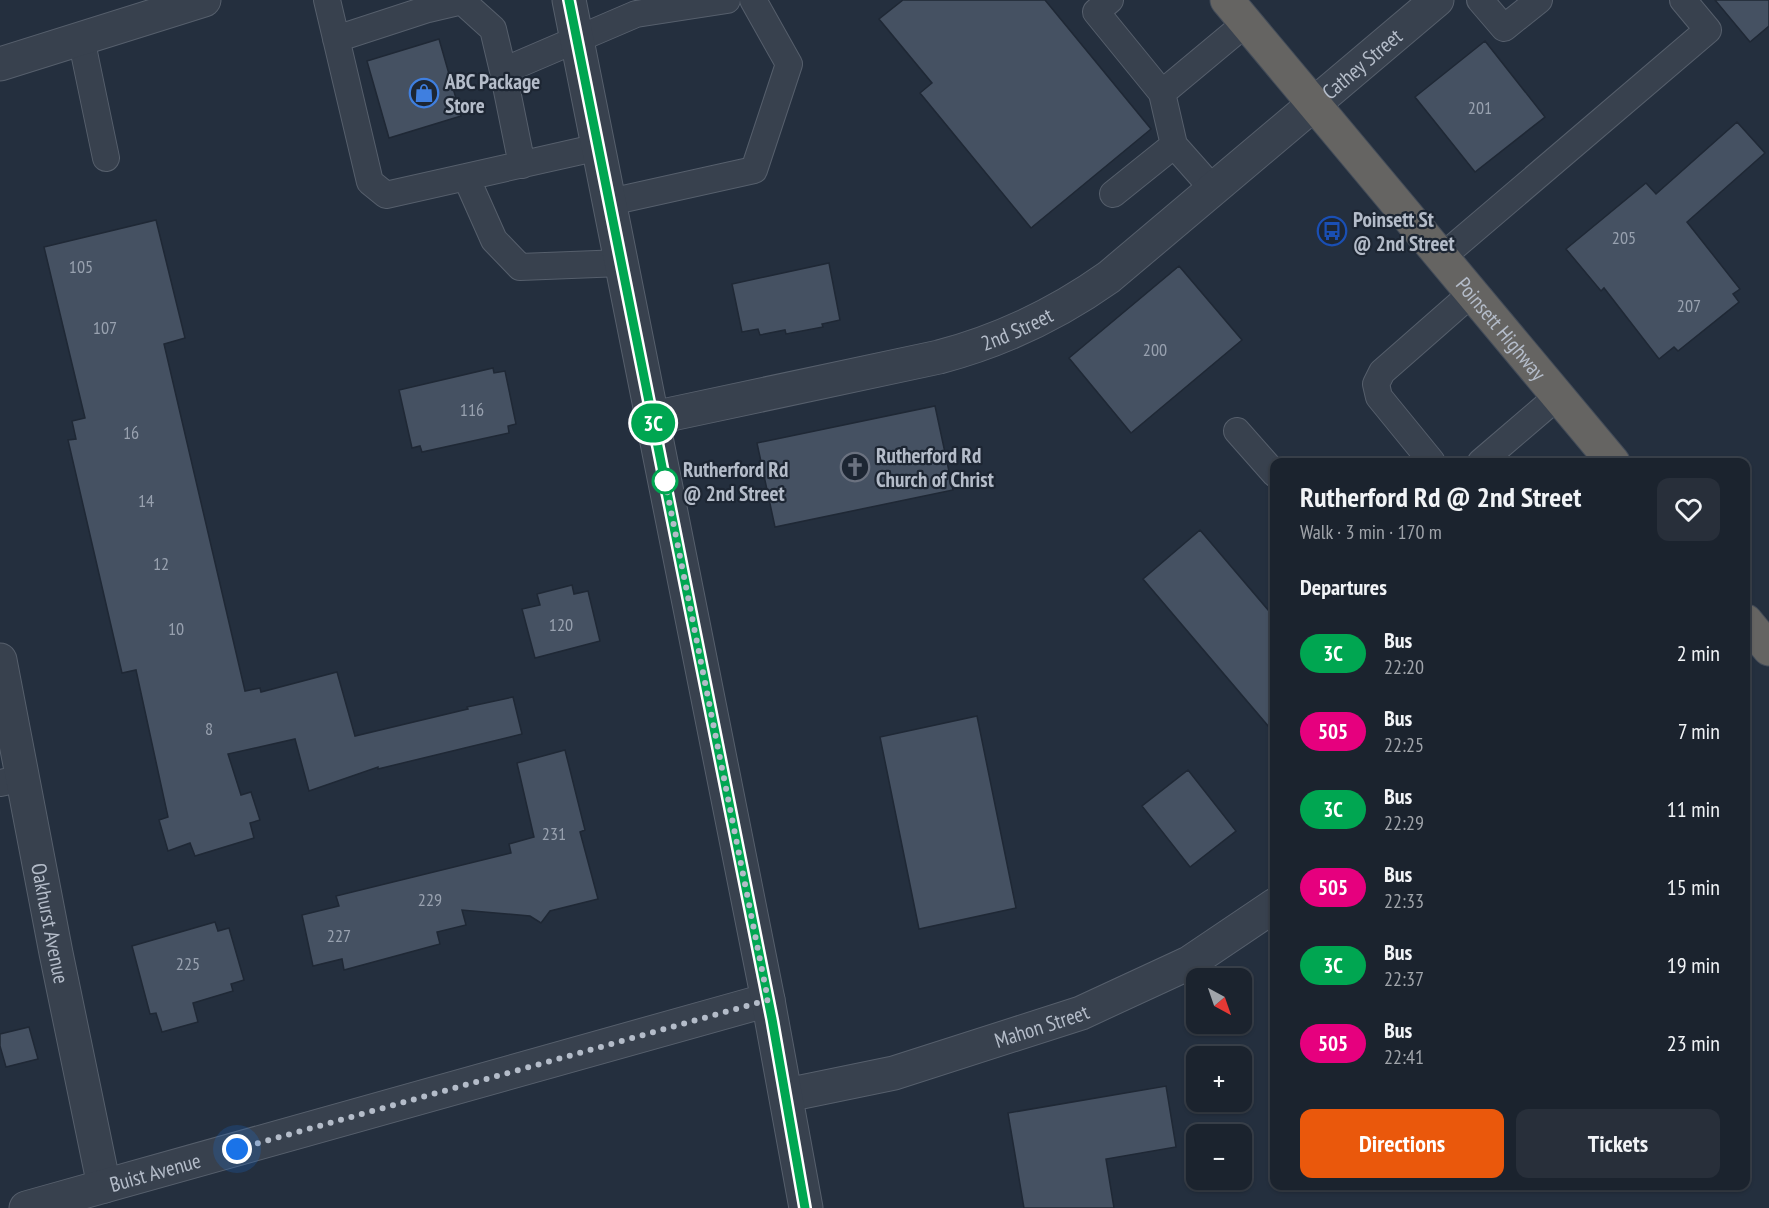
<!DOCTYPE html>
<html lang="en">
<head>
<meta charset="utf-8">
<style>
  :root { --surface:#1b232e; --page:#282f3a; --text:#f1f3f6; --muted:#a0a4aa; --line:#39404a; --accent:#ea580c }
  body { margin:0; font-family:"PT Sans Narrow",sans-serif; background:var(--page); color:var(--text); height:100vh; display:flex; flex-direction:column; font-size:22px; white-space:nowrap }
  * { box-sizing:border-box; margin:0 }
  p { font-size:20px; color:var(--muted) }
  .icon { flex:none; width:33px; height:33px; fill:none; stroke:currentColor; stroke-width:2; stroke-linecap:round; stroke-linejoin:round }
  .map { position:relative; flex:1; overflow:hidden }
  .details { position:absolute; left:1270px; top:458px; width:480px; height:732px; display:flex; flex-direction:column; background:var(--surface); border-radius:12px; box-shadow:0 2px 4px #0004,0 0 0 2px var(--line) }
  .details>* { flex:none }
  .badge { padding:0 12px; border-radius:20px; font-size:21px; line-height:39px }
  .needle { width:39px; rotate:140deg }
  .tools { position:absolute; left:1186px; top:968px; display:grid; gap:12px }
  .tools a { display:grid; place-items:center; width:66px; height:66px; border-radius:12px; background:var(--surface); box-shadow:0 2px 4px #0004,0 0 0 2px var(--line); font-size:30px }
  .you { position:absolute; width:30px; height:30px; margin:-15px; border:4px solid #fff; border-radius:50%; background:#1a73e8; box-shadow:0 0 0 9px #1a73e833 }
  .map>.badge { position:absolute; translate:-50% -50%; box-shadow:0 0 0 3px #fff }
  h2 { padding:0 30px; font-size:22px; line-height:54px }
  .round { display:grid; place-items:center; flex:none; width:63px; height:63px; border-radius:12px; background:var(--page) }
  .head { display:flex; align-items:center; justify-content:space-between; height:102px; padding:0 30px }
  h1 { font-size:28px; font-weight:700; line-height:45px }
  .button { display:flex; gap:12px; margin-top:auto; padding:12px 30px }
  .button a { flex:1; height:69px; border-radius:12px; background:var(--accent); color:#fff; font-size:24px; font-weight:700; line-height:69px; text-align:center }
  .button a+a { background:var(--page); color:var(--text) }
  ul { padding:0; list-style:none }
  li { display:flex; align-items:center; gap:18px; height:78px; padding:0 30px }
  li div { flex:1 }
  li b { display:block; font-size:22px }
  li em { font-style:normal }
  li .badge { min-width:66px; font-weight:700; text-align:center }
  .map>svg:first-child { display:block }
</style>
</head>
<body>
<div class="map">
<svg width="1769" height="1208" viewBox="0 0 1769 1208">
  <rect width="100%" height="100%" fill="#242f3e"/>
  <!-- building -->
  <path fill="#455162" stroke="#1f2835" stroke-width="1.5" d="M903,0h142l106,129 -120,99 -111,-135 12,-10 -53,-64z
    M1715,0h54v26l-19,16z
    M439,39l22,77 -72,22 -22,-77z
    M1485,41l60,76 -70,55 -60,-75z
    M1737,122l28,31 -78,69 53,67 -7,5 6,8 -61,49 -4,-4 -15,12 -55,-71 -3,3 -35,-42 80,-66 10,11z
    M156,220l29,118 -21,6 81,347 15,-3 1,4 76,-20 18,64 113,-27 -1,-2 46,-10 9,37 -144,35v-2l-69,24 -14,-52 -67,15 13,41 10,-3 9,28 -10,3 4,15 -59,18 -5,-13 -22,8 -9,-31 9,-3 -32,-147 -14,3 -54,-233 8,-1 -4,-18 13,-3 -41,-171z
    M829,263l11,57 -18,4 1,3 -37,7 -1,-4 -25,5 -2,-6 -16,3 -10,-48z
    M1179,266l63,74 -111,93 -62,-75z
    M493,368l1,5 11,-2 11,53 -8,2 1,7 -87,19 -2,-6 -8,2 -13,-58z
    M935,406l18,84 -178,37 -18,-84z
    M1200,530l75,88v116l-132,-155z
    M572,585l2,9 14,-3 12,50 -65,17 -13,-49 18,-4 -3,-11z
    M977,716l39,192 -97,21 -39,-192z
    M565,750l20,80 -5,2 18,67 -48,12 -9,12 -11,-7 -68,-6 4,15 -29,7 3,12 -96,26 -2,-11 -29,7 -11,-51 37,-9 -3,-10 175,-43 -2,-9 25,-7 -17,-74z
    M1188,770l48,61 -46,36 -48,-61z
    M215,922l3,9 11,-3 15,52 -13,4 2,7 -40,12 5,19 -36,10 -6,-19 -6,1 -18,-68z
    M29,1027l9,32 -32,8 -6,-21v-12z
    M1166,1086l10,61 -70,12 8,49h-90l-16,-95z"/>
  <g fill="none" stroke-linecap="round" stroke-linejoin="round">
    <!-- service casing -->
    <g stroke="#565f6c" stroke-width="28">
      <path id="service" d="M327,0l43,182 16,13 213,-48
        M1110,0l-14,12 66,81 84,-70
        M1480,0l24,28 35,-28
        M81,38l25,120
        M336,39l92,-30 34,-8 31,28 10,42 133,-57 91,-14
        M503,71l19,94
        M1174,145l39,44
        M466,177l28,63 26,27 102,-4
        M1113,194l61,-49 -12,-52
        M610,202l144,-32 35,-106 -36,-64
        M1442,257l266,-227 -25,-30
        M1237,431l38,43
        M1432,462l-53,-65 -3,-13 6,-12 90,-79
        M1481,462l77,-66
        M0,783l23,-5"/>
    </g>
    <!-- minor casing -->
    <g stroke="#565f6c" stroke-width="35">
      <g id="minor">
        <path d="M0,64l204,-64"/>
        <path id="s1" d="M653,418l286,-61c61,-16 118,-43 170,-80l328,-277"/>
        <path id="s2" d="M0,660l56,293 48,233"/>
        <path id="s3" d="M787,1095l107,-22 187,-60 108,-50 86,-58"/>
        <path id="s4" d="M26,1208l742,-208"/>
      </g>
    </g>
    <!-- tertiary casing -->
    <g stroke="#565f6c" stroke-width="35">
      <path id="tertiary" d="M569,0l199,1000 38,208"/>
    </g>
    <!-- trunk casing -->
    <g stroke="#434c59" stroke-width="35">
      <g id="trunk">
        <path id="s5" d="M1227,0l386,462"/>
        <path d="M1746,621l23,28"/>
      </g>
    </g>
    <!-- service -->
    <use href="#service" stroke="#38414e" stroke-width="26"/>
    <!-- minor -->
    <use href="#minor" stroke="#38414e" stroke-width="33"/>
    <!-- tertiary -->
    <use href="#tertiary" stroke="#38414e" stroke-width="33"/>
    <!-- trunk -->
    <use href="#trunk" stroke="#656462" stroke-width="33"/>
  </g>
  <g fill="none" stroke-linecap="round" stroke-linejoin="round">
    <!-- line casing -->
    <g stroke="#fff" stroke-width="14">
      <path id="line" d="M569,0l203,1019 33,189"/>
    </g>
    <!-- line -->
    <use href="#line" stroke="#00a651" stroke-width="9"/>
    <!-- walk -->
    <path stroke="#b4bcc9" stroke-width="6" stroke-dasharray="0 10.8" d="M237,1149l531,-149 -103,-519"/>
  </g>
  <!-- icons -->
  <defs>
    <g id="shop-ring" transform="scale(1.5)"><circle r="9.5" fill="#1d2633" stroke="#3f7fe0" stroke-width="1.5"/><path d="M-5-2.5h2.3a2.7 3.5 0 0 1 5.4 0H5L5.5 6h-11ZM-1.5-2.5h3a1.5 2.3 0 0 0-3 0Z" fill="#3f7fe0"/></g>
    <g id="bus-ring" transform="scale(1.5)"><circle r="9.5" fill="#1d2633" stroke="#1a4fb4" stroke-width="1.5"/><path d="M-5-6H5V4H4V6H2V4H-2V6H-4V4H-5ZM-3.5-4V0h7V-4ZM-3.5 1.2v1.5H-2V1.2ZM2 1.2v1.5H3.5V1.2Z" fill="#1a4fb4"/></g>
    <g id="church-ring" transform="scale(1.5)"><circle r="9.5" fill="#1d2633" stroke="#6b7280" stroke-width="1.5"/><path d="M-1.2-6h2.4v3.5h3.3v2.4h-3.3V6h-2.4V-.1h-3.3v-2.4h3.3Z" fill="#6b7280"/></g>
  </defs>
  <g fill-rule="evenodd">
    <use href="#shop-ring" x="424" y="93"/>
    <use href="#bus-ring" x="1332" y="231"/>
    <use href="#church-ring" x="855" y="467"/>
  </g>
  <!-- markers -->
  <circle fill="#fff" stroke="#00a651" stroke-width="3" cx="665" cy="481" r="12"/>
  <g text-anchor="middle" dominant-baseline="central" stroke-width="4.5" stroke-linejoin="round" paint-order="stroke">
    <!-- number labels -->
    <g font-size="18" fill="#98a1af">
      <text x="1480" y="107">201</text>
      <text x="1624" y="237">205</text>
      <text x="81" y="266">105</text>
      <text x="1689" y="305">207</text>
      <text x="105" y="327">107</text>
      <text x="1155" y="349">200</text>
      <text x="472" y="409">116</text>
      <text x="131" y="432">16</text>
      <text x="146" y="500">14</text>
      <text x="161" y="563">12</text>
      <text x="561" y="624">120</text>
      <text x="176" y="628">10</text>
      <text x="209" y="728">8</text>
      <text x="554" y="833">231</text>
      <text x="430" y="899">229</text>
      <text x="339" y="935">227</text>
      <text x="188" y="963">225</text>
    </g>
    <!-- street labels -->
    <g font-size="21" fill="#b4bcc9" stroke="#1d2633">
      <text stroke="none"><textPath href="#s1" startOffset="812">Cathey Street</textPath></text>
      <text stroke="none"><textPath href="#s5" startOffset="428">Poinsett Highway</textPath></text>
      <text stroke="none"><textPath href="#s1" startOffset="375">2nd Street</textPath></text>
      <text stroke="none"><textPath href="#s2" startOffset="268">Oakhurst Avenue</textPath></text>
      <text stroke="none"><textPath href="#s3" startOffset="264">Mahon Street</textPath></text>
      <text stroke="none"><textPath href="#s4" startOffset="134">Buist Avenue</textPath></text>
    </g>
    <!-- poi labels -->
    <g font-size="21" font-weight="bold" fill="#b4bcc9" stroke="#1d2633" text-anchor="start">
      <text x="445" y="81">ABC Package<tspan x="445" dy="24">Store</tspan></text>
      <text x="1353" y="219">Poinsett St<tspan x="1353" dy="24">@ 2nd Street</tspan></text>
      <text x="876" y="455">Rutherford Rd<tspan x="876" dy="24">Church of Christ</tspan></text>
    </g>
    <!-- stop labels -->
    <g font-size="21" font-weight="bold" fill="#b4bcc9" stroke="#1d2633" text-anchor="start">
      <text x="683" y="469">Rutherford Rd<tspan x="683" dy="24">@ 2nd Street</tspan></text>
    </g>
  </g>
</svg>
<div class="tools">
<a><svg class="needle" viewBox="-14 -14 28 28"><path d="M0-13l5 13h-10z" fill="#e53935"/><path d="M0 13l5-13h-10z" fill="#a0a4aa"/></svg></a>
<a>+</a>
<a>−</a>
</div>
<div class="you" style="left:237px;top:1149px"></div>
<b class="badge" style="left:653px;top:423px;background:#00a651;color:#fff">3C</b>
<section class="details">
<div class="head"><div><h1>Rutherford Rd @ 2nd Street</h1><p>Walk · 3 min · 170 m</p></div><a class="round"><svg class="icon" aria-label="heart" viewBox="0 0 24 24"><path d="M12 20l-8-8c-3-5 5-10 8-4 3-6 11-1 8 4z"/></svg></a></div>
<h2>Departures</h2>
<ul>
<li><span class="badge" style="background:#00a651;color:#fff">3C</span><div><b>Bus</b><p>22:20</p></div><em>2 min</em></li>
<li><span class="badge" style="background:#e6007e;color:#fff">505</span><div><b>Bus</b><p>22:25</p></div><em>7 min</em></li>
<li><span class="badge" style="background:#00a651;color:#fff">3C</span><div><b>Bus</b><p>22:29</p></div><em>11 min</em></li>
<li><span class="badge" style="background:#e6007e;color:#fff">505</span><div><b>Bus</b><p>22:33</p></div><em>15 min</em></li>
<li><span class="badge" style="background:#00a651;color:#fff">3C</span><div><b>Bus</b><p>22:37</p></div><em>19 min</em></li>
<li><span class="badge" style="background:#e6007e;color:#fff">505</span><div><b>Bus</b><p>22:41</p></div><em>23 min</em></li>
</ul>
<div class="button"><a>Directions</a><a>Tickets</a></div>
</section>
</div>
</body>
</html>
